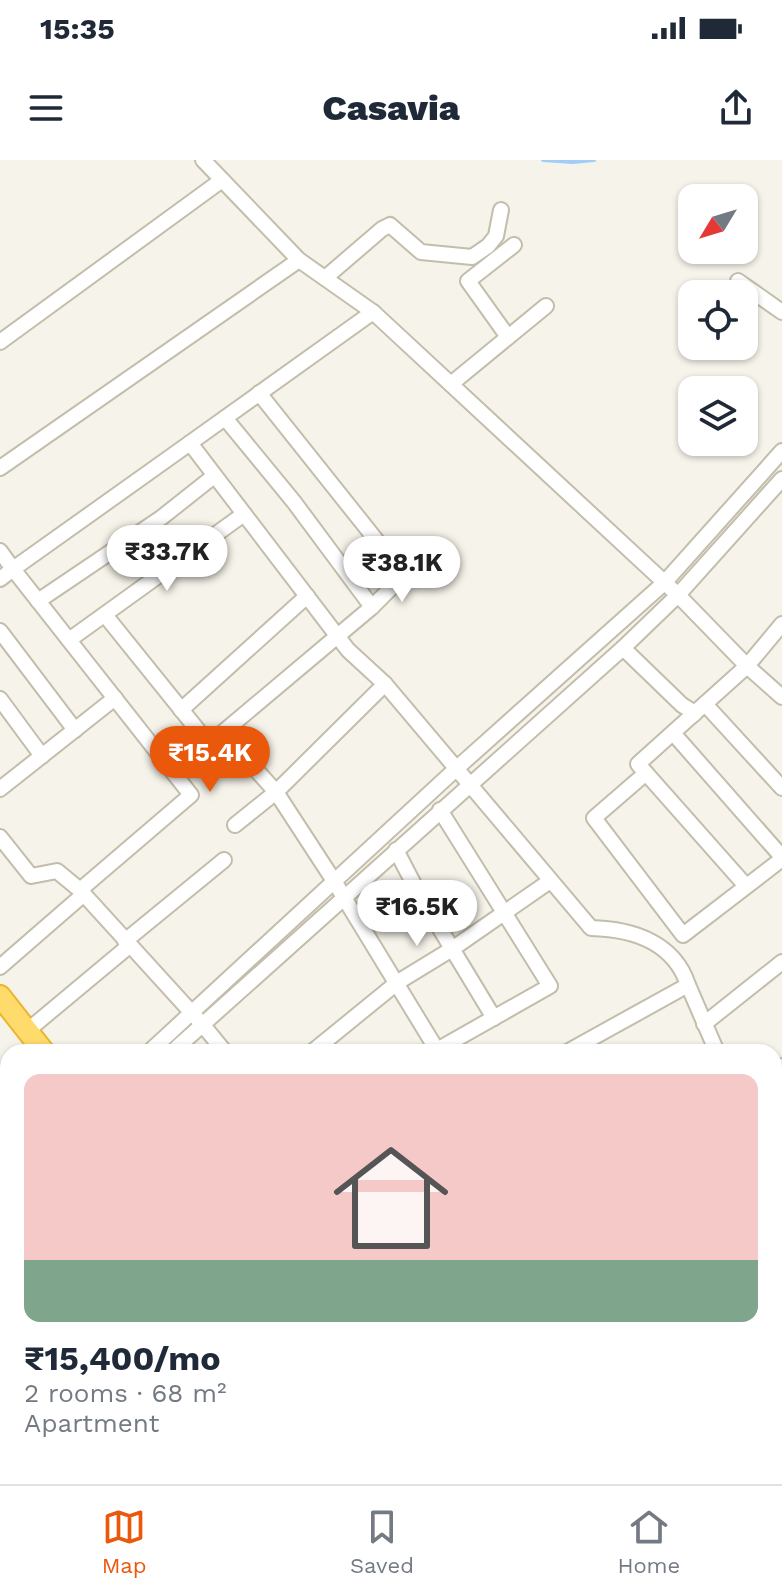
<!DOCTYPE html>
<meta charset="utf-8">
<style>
body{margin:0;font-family:"Work Sans",sans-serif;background:#f2f2f3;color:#1f2937;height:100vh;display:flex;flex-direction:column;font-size:30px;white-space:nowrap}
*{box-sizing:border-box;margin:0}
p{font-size:26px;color:#747a83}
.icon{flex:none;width:44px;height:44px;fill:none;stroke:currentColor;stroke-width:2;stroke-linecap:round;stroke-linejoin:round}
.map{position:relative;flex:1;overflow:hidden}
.panel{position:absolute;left:0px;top:884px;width:782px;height:440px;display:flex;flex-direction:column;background:#fff;border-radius:24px 24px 0 0;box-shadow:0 2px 6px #0004}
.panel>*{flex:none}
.needle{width:52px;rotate:232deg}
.fabs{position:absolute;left:678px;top:24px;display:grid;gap:16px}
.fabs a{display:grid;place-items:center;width:80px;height:80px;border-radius:16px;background:#fff;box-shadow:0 2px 6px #0004;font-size:40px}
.price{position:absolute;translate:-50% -68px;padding:0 18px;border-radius:28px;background:#fff;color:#222;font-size:26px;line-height:52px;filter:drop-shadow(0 2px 4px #0008)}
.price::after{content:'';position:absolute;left:50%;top:48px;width:24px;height:18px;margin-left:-12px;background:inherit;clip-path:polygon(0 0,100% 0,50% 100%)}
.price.on{background:#ea580c;color:#fff}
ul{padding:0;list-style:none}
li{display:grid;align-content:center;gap:16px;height:424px;padding:0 24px}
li+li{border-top:2px solid #e0e1e3}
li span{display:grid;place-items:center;height:248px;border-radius:16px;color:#555}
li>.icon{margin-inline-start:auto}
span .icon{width:144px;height:144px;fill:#fffc;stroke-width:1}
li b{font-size:34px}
.status{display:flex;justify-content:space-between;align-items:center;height:56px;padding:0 40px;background:#fff;direction:ltr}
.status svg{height:22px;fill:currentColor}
header{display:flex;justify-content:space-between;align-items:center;height:104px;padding:0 24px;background:#fff;font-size:36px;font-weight:800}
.tab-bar{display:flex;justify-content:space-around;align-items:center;height:112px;border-top:2px solid #e0e1e3;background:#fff;font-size:22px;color:#747a83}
.tab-bar a{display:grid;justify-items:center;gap:4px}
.tab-bar .on{color:#ea580c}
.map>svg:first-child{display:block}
</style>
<div class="status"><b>15:35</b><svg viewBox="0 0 49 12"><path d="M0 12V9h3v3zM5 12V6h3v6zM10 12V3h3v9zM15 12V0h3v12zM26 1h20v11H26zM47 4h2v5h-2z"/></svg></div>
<header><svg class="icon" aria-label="menu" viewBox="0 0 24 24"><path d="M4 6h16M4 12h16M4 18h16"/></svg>Casavia<svg class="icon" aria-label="share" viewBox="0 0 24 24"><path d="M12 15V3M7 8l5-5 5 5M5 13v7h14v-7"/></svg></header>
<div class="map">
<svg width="782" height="1324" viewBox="0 0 782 1324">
<rect width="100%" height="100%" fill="#f6f3ea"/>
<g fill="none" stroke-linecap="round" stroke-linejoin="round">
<polyline stroke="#a2cdf7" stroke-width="4" points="543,0 573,2 594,0"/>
<defs>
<g id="minor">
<polyline points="203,0 299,100 373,152 678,435 747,506 782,537"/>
<polyline points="325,118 382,69 390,65 421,92 472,97 488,86 496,76 501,50"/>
<polyline points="738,121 782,152"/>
<polyline points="508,177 468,121 514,85"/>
<polyline points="0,182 222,20"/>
<polyline points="451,224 546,146"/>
<polyline points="259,233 404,415 372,447"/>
<polyline points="190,283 373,152"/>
<polyline points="0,308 299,100"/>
<polyline points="0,391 13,409 190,283 348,490 385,524"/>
<polyline points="0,419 13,409 191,635 80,730 202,864 225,892"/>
<polyline points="38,441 161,358 214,316"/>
<polyline points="105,455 209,584 372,447 294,342 225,258"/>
<polyline points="0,471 75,570"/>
<polyline points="69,480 244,354"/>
<polyline points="623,488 682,545 695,553 693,555"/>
<polyline points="0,539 42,596"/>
<polyline points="705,544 782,628"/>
<polyline points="181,550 307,436"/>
<polyline points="673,573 782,697"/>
<polyline points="250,603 276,632 334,721 437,890 433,892"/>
<polyline points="646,613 594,658 683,775 782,699"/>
<polyline points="0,629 115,538"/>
<path d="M235,665L276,632L385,524L591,768C632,769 674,782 688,825L567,892"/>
<polyline points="0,677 31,716 57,711 80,730"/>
<polyline points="396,690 419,734 494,858"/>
<polyline points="746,726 638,604 747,506 782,464"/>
<polyline points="125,781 224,700"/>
<polyline points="0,807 84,734"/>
<polyline points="688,825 717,892"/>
<polyline points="704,864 782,802"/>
<polyline points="27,871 129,786"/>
<polyline points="437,890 550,826 440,650"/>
<polyline points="149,892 457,608 664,423 782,291"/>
<polyline points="172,892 623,488 678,435 782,319"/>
<polyline points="312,892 398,822 452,789 550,721"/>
<polyline points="774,912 782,906"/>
<polyline points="774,978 782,995"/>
<polyline points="0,1024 8,1017"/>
<polyline points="0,1046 8,1039"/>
<polyline points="774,1050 782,1045"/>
<polyline points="0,1155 8,1147"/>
<polyline points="0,1223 8,1215"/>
<polyline points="0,1286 8,1278"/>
<polyline points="219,1316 226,1324"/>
<polyline points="592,1316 599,1324"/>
<polyline points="51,1324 67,1316"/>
<polyline points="262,1324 282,1316"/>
<polyline points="447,1324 456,1316"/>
</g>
<g id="highway">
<polyline points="0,836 44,892"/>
<polyline points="378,1316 385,1324"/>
<polyline points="402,1316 409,1324"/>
</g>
</defs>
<use href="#minor" stroke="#c3bdab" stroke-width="18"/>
<use href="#highway" stroke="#ebb62f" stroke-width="24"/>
<use href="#minor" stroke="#fff" stroke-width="14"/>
<use href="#highway" stroke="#ffdb6c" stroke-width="20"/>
</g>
</svg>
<div class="fabs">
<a><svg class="needle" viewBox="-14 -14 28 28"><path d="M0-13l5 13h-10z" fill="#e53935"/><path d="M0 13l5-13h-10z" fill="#747a83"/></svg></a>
<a><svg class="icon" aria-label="locate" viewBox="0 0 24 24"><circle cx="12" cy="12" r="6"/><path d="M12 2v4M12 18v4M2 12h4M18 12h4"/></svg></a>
<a><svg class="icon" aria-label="layers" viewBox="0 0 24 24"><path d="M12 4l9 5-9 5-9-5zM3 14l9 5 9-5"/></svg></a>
</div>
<b class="price" style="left:167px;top:433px">₹33.7K</b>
<b class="price" style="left:402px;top:444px">₹38.1K</b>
<b class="price on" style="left:210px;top:634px">₹15.4K</b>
<b class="price" style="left:417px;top:788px">₹16.5K</b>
<section class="panel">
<ul>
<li><span style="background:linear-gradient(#f6c9c9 75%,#7fa58c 0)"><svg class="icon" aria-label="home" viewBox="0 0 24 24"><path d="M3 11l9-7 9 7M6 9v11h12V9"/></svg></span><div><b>₹15,400/mo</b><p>2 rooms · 68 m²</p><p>Apartment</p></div></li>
</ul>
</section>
</div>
<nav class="tab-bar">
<a class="on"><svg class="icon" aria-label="map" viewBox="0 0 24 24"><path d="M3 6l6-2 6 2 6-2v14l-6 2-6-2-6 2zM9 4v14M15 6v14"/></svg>Map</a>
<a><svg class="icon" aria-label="saved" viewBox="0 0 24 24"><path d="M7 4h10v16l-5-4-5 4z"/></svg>Saved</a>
<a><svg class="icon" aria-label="home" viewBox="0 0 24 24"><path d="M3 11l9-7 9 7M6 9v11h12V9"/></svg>Home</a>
</nav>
